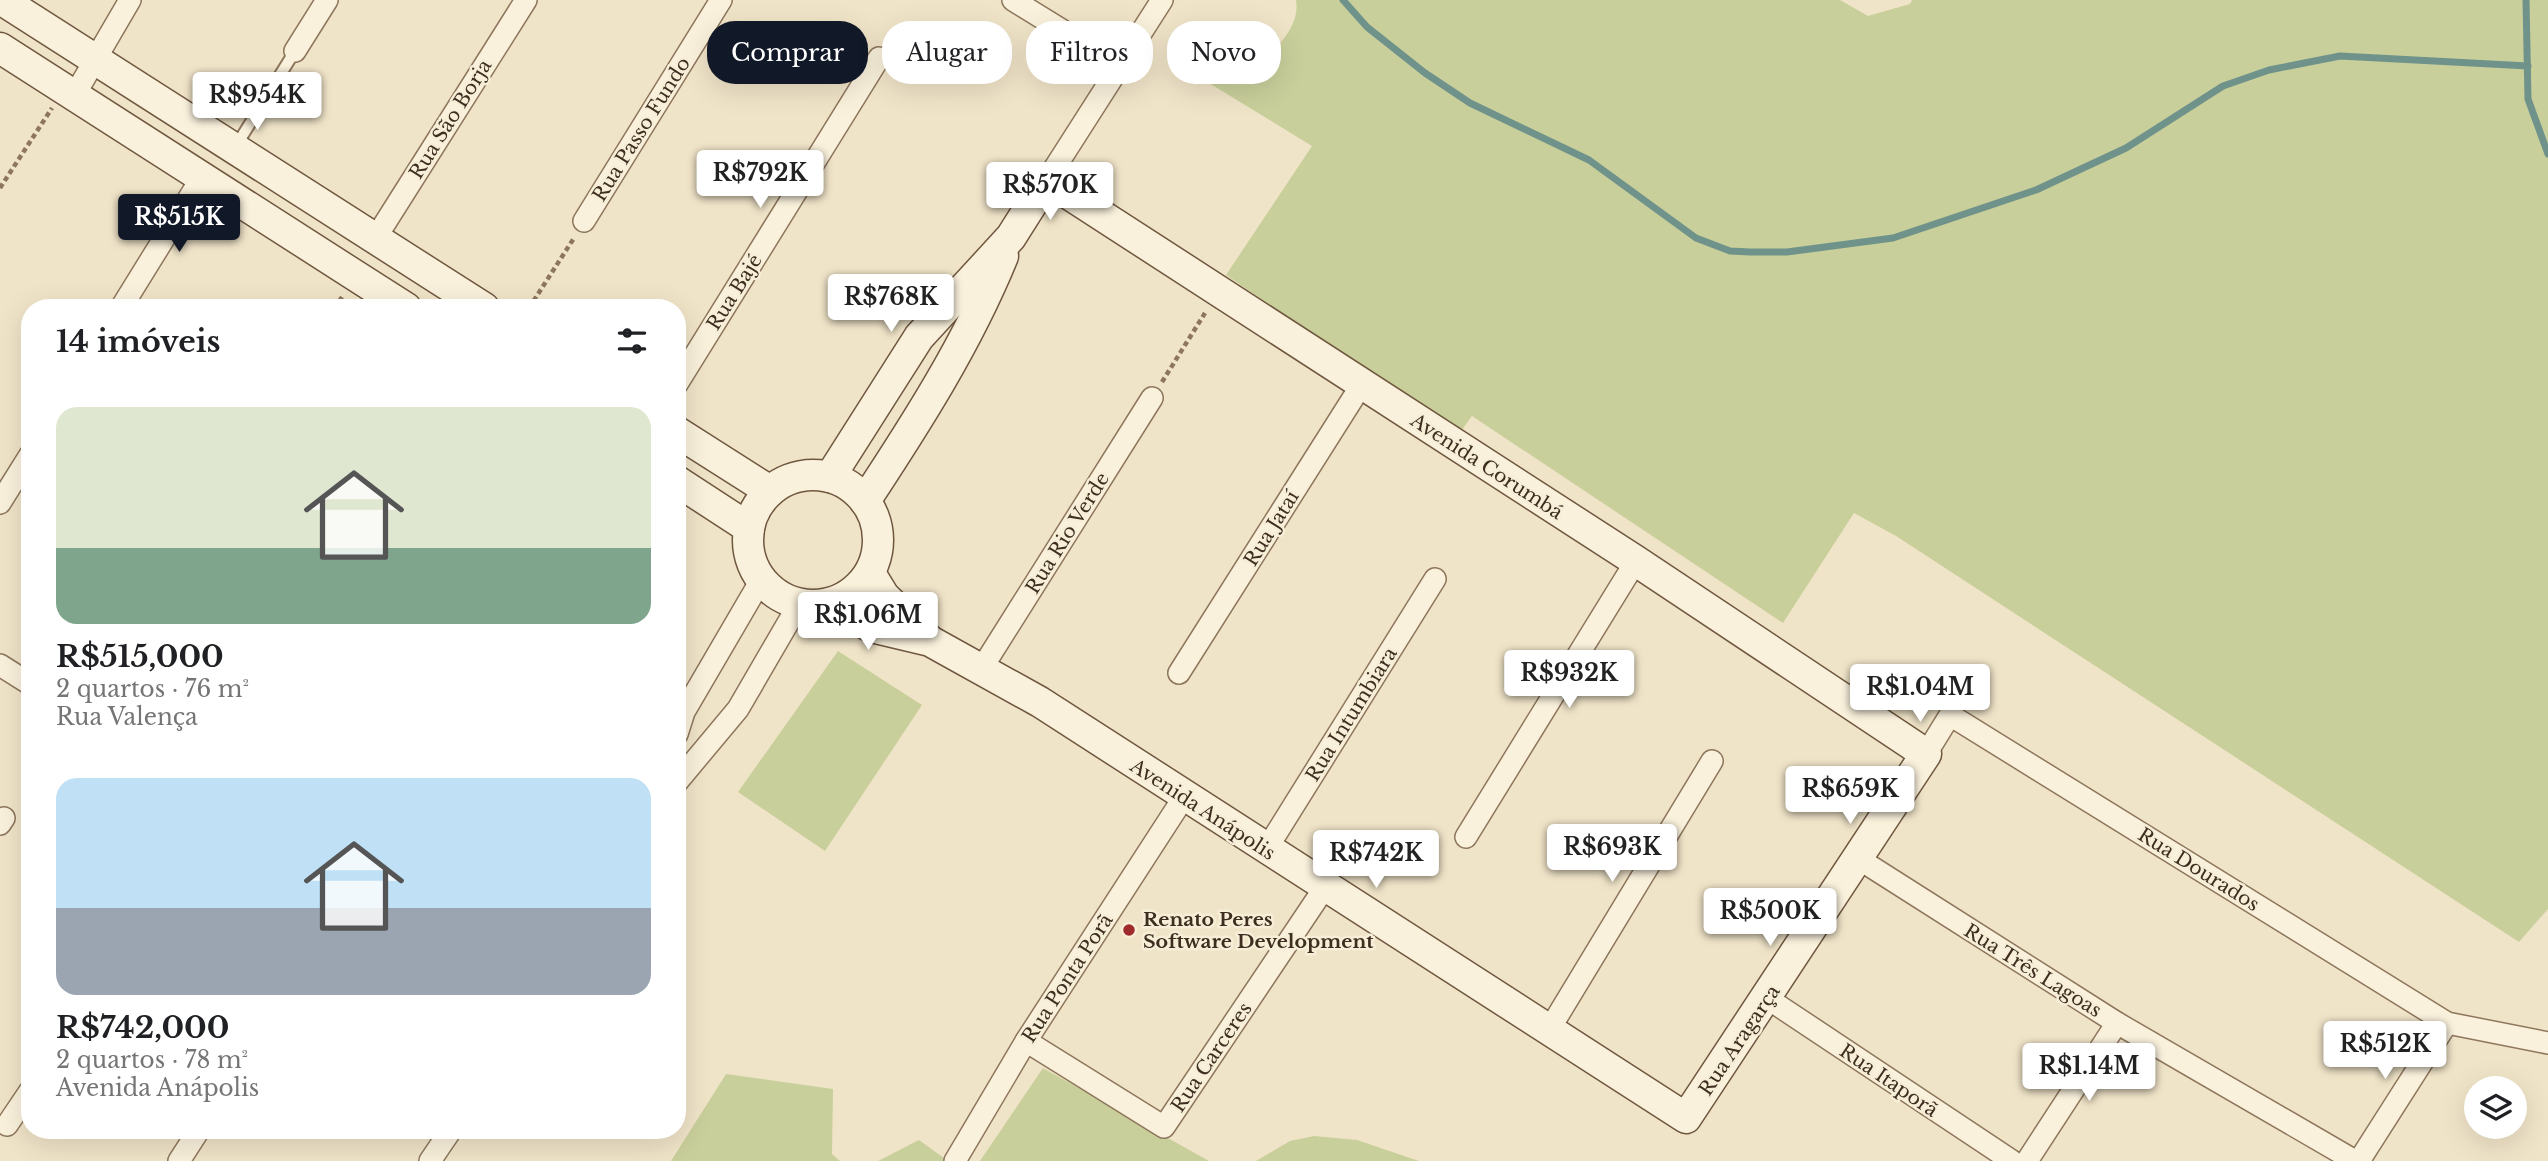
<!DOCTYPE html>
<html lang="pt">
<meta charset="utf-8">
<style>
body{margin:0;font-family:"Libre Baskerville",serif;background:#f2f2f2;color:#202124;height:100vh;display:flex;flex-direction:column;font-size:26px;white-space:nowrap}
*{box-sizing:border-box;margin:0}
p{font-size:23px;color:#757577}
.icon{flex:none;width:38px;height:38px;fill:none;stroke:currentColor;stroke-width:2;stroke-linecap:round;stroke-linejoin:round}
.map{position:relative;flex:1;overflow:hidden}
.side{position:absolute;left:21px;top:299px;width:665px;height:840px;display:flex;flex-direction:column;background:#fff;border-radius:28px;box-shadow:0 7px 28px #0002}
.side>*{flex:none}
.banner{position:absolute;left:707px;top:21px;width:665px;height:63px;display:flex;gap:14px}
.buttons{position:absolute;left:2464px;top:1076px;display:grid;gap:14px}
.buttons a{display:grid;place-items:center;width:63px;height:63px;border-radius:50%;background:#fff;box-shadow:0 7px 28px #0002;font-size:35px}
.price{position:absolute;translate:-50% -60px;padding:0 16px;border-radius:7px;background:#fff;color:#222;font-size:23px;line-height:46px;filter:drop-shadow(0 2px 4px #0008)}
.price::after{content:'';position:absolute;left:50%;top:42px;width:21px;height:16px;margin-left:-10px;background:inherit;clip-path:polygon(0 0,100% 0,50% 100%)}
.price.active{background:#111827;color:#fff}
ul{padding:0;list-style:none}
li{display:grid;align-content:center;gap:14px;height:371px;padding:0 35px}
li span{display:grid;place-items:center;height:217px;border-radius:21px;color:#555}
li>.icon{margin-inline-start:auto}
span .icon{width:126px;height:126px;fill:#fffc;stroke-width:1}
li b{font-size:30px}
h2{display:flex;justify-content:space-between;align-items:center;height:84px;padding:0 35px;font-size:30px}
.pill{padding:0 24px;border-radius:28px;background:#fff;box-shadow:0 7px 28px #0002;font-size:24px;line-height:63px}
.pill.active{background:#111827;color:#fff}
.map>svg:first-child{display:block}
</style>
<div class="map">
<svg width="2548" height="1161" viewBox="0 0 2548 1161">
<rect width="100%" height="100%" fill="#f0e4c8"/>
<g fill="#c9cf9b">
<path d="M1296,0H1840L1868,16L1910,4L1912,0H2548V909L2519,942L1896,536L1854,513L1783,623L1472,416L1459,434L1226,275L1312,146L1191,72L1211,60H1265C1281,43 1300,24 1296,0Z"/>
<polygon points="838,651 922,705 825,851 738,792"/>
<polygon points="1043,1068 1209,1161 980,1161"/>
<polygon points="726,1074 833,1089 832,1154 840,1161 671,1161"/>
<polygon points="1314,1136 1357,1140 1419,1161 1256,1161 1290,1141"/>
<polygon points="919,1140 948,1161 878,1161"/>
</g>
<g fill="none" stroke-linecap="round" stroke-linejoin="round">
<g stroke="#6f938a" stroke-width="7">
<polyline points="1343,0 1367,27 1425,73 1470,103 1589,160 1696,238 1730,251 1750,252 1787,252 1893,238 2036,190 2126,148 2223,86 2269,70 2340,56 2528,66"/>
<polyline points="2526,0 2528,99 2548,154"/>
</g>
<defs>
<polyline id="lane" points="236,146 295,51"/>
<g id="street">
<polyline points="1013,0 1120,66"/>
<polyline points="295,51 327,0"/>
<polyline points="74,96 130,0"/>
<polyline points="1047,180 1162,0"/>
<polyline points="584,221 721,0"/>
<polyline points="375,239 526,0"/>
<polyline points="121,308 202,177"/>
<polyline points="677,384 879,58"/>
<polyline points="0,503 30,455"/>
<polyline points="0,665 30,684"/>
<polyline points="982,668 1152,398"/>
<polyline points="1179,673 1362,384"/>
<polyline points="677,734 684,712 761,580"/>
<polyline points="1926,754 1950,715 2447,1023 2548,1043"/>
<polyline points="677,782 738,709 799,604"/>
<polyline points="0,824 4,818"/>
<polyline points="1466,837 1636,561"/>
<polyline points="1266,850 1435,579"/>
<polyline points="1859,859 2117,1023 2355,1161"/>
<polyline points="1767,998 2012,1161"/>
<polyline points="1549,1030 1712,761"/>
<polyline points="1026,1041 1164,1127 1325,887"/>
<polyline points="7,1125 30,1091"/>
<polyline points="179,1161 199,1130"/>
<polyline points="430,1161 451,1130"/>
<polyline points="955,1161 1026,1041 1184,797"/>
<polyline points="2027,1161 2117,1023"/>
<polyline points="2359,1161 2447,1023"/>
</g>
<g id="secondary">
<polyline points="2,0 484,308"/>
<polyline points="0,48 406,308"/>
<polyline points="677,432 770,491"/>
<circle cx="813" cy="540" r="65"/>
<polyline points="677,481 749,528"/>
<path d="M865,501C917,422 967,344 1003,256"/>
<polyline points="870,573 884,596 927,638"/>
<polyline points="830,603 871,627 930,641 1040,702 1686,1118 1926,754 1636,561 1047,180 1011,237 919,337 830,477"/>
</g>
</defs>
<use href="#lane" stroke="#8d765c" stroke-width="14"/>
<use href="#street" stroke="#8d765c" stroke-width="24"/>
<use href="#secondary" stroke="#6f573f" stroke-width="33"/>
<g stroke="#8d765c" stroke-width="4.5" stroke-dasharray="5 3.5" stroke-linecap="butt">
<polyline points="0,188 52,108"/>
<polyline points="335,308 342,297"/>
<polyline points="529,308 574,238"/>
<polyline points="1162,382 1205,313"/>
</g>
<use href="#lane" stroke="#faf1dc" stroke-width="10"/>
<use href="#street" stroke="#faf1dc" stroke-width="21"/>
<use href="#secondary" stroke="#faf1dc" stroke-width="30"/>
</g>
<circle fill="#9e2a2b" stroke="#f7eed8" stroke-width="2.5" cx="1129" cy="930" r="7"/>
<g text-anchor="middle" stroke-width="5" stroke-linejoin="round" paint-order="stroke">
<g font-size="19" fill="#3d2e20" stroke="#f7eed8">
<text transform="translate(450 119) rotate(-58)" y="7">Rua São Borja</text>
<text transform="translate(641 129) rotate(-58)" y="7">Rua Passo Fundo</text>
<text transform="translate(734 292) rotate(-58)" y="7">Rua Bajé</text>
<text transform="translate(1487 466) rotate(33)" y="7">Avenida Corumbá</text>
<text transform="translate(1271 528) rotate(-58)" y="7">Rua Jataí</text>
<text transform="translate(1067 533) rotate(-58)" y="7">Rua Rio Verde</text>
<text transform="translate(1351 714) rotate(-58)" y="7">Rua Intumbiara</text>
<text transform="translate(1203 809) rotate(33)" y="7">Avenida Anápolis</text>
<text transform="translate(2199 869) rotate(32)" y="7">Rua Dourados</text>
<text transform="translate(2033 970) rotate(32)" y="7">Rua Três Lagoas</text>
<text transform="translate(1067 978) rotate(-57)" y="7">Rua Ponta Porã</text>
<text transform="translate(1739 1040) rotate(-56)" y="7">Rua Aragarça</text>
<text transform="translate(1211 1057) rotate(-56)" y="7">Rua Carceres</text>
<text transform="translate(1889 1080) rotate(34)" y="7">Rua Itaporã</text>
</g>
<g font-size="19" font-weight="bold" fill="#3d2e20" stroke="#f7eed8" text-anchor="start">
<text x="1143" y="926">Renato Peres<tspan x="1143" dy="22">Software Development</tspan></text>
</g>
</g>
</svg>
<div class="buttons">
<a><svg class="icon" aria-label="layers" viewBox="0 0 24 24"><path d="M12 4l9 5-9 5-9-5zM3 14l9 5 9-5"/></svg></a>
</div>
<b class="price" style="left:257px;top:132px">R$954K</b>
<b class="price" style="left:760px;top:210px">R$792K</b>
<b class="price" style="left:1050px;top:222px">R$570K</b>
<b class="price active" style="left:179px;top:254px">R$515K</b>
<b class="price" style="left:891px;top:334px">R$768K</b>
<b class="price" style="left:868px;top:652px">R$1.06M</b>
<b class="price" style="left:1569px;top:710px">R$932K</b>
<b class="price" style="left:1920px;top:724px">R$1.04M</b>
<b class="price" style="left:1850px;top:826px">R$659K</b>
<b class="price" style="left:1612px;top:884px">R$693K</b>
<b class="price" style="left:1376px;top:890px">R$742K</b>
<b class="price" style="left:1770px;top:948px">R$500K</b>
<b class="price" style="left:2385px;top:1081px">R$512K</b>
<b class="price" style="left:2089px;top:1103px">R$1.14M</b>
<div class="banner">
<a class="pill active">Comprar</a>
<a class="pill">Alugar</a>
<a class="pill">Filtros</a>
<a class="pill">Novo</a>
</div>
<section class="side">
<h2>14 imóveis<svg class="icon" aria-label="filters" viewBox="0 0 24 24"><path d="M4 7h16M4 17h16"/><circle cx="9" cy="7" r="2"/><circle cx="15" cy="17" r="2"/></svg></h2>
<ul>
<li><span style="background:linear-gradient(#dfe7d0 65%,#7fa58c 0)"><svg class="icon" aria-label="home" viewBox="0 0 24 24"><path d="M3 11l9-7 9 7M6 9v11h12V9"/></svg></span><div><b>R$515,000</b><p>2 quartos · 76 m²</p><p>Rua Valença</p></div></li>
<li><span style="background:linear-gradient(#bfe0f5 60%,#9aa5b1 0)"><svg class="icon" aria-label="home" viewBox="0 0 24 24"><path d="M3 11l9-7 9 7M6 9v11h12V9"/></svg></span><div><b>R$742,000</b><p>2 quartos · 78 m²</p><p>Avenida Anápolis</p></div></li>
</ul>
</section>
</div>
